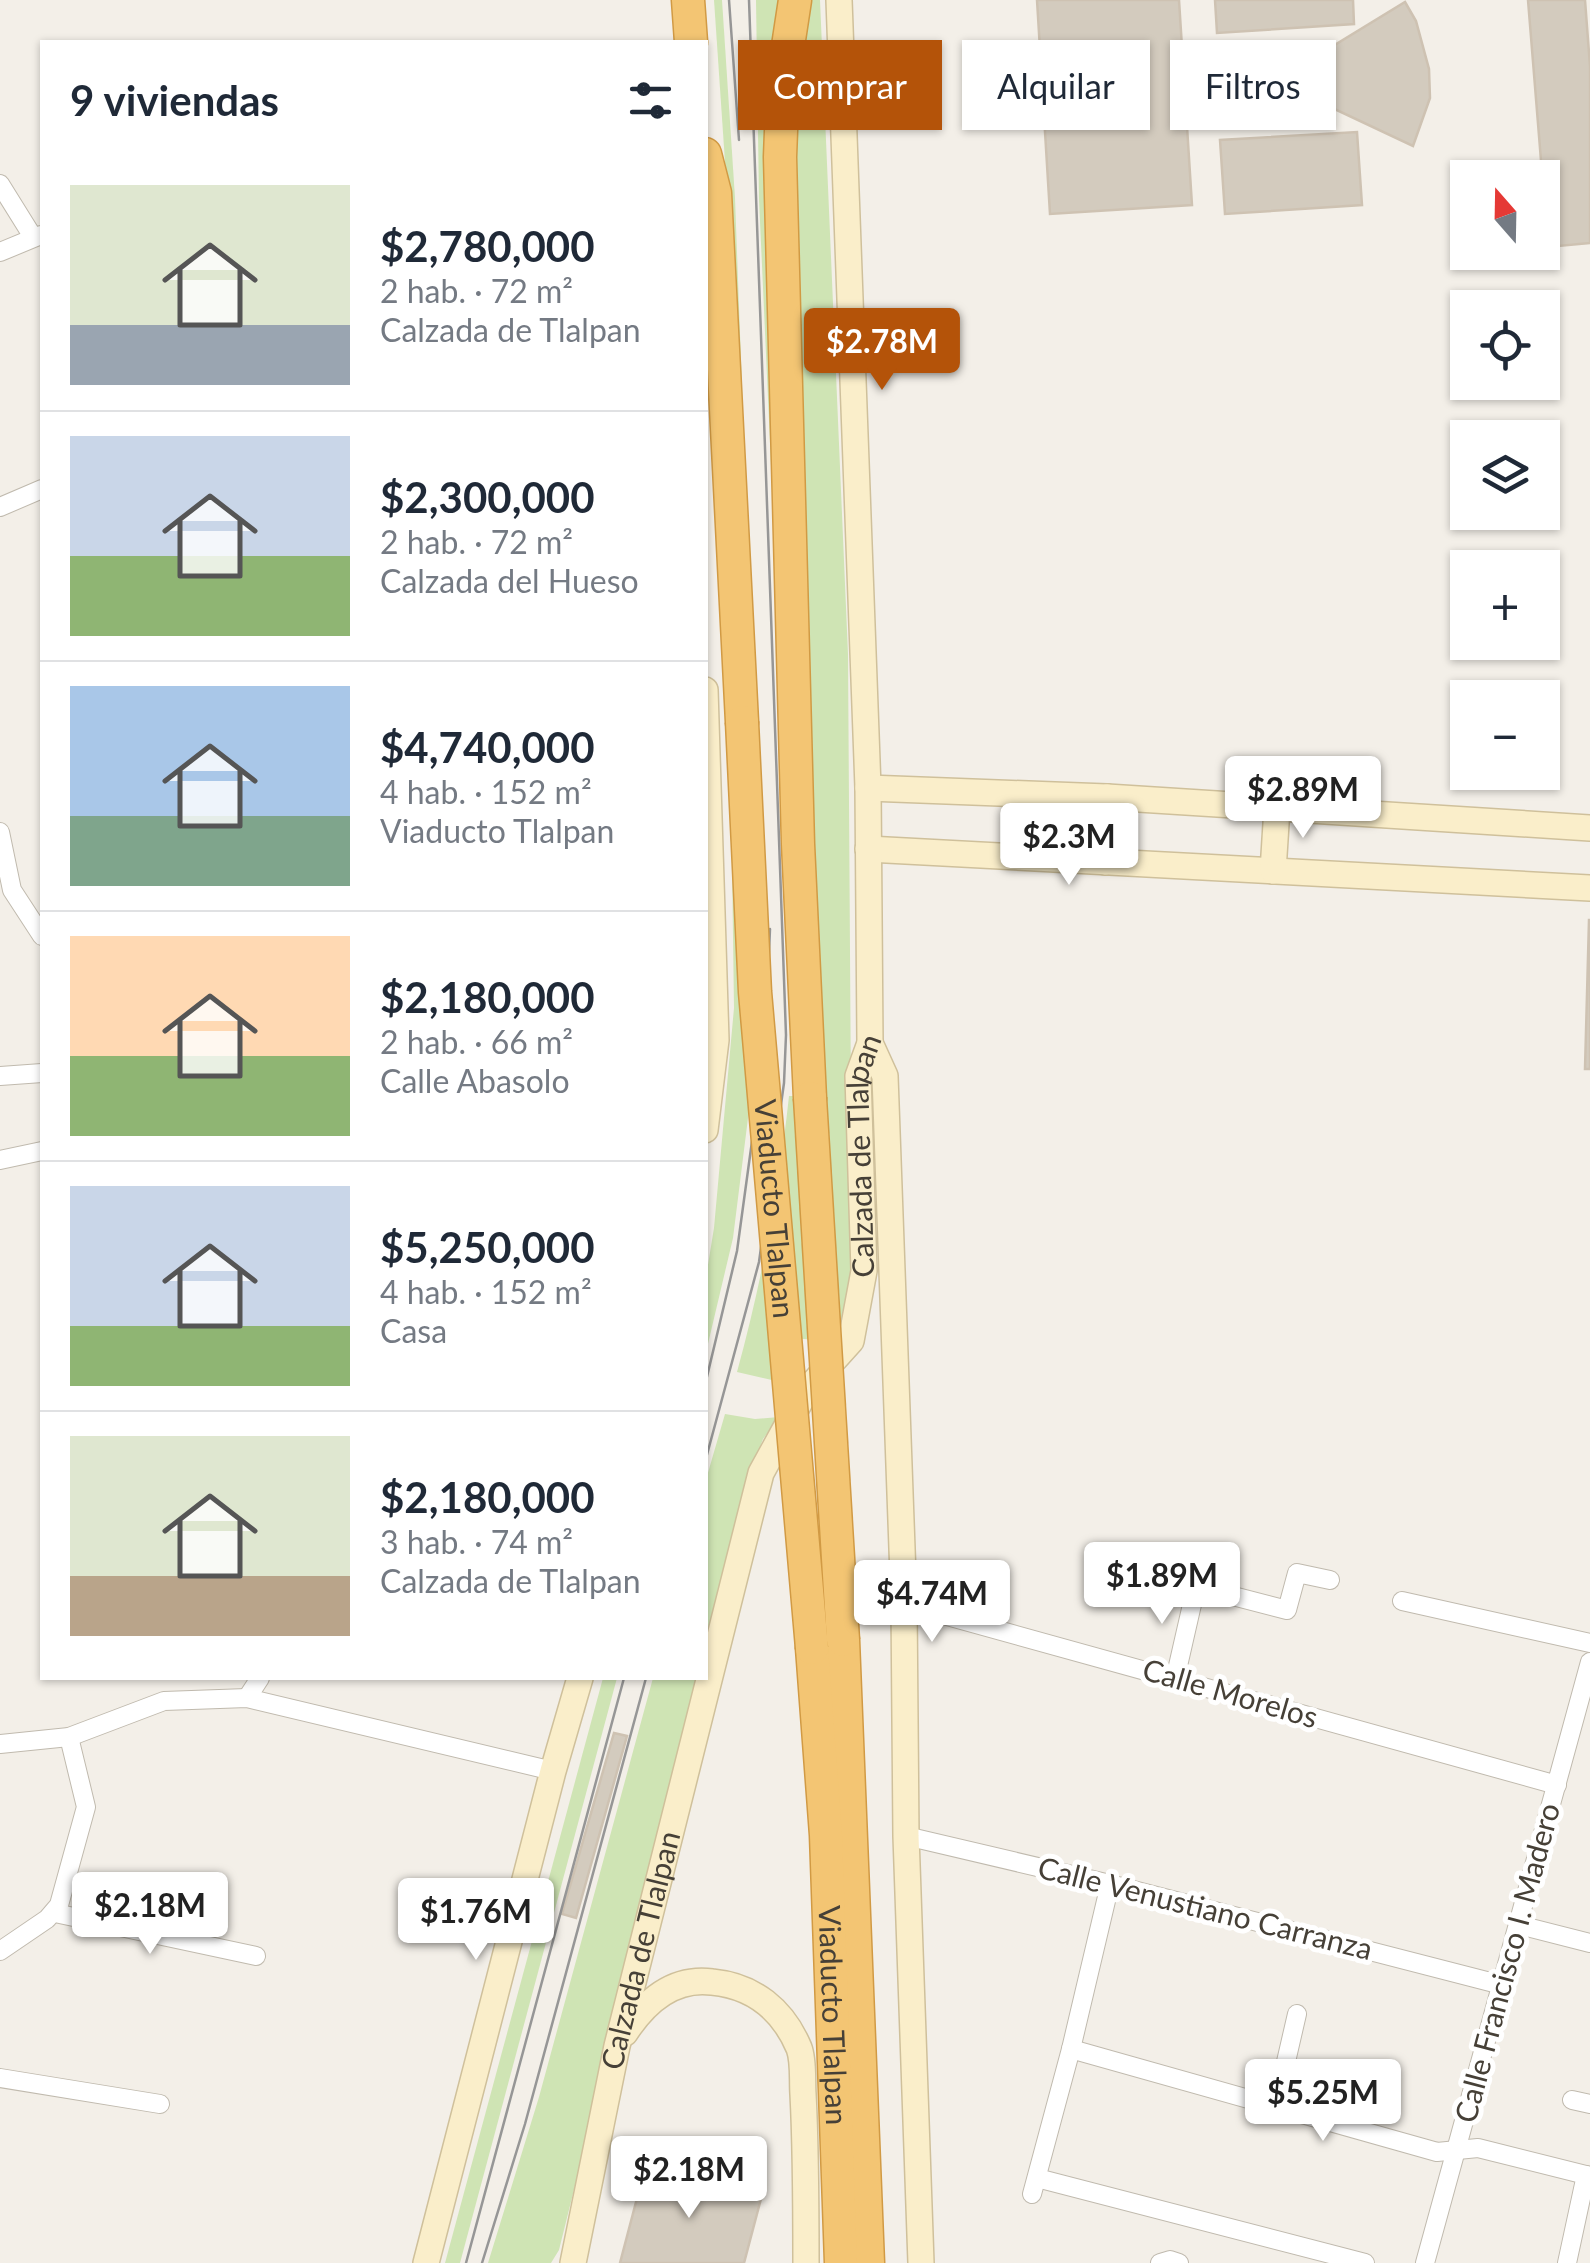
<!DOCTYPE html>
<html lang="es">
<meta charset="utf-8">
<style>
body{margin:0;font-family:Lato,sans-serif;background:#f6f6f7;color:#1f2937;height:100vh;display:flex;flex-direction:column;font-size:38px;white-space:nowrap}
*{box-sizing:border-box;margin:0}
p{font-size:32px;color:#747a83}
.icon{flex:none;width:55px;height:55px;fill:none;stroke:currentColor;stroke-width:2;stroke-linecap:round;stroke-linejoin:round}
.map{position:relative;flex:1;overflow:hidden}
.drawer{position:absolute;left:40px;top:40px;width:668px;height:1640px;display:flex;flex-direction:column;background:#fff;border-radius:0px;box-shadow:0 2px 8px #0004}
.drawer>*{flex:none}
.top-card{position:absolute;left:738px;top:40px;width:702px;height:90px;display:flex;gap:20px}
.needle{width:65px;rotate:340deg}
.buttons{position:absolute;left:1450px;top:160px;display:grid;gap:20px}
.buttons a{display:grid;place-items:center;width:110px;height:110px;border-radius:0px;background:#fff;box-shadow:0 2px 8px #0004;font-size:50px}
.price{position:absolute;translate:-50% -85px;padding:0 22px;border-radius:10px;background:#fff;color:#222;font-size:32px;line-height:65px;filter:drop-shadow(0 2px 5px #0008)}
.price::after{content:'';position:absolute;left:50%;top:60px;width:30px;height:22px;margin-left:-15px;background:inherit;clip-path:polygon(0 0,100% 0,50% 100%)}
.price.selected{background:#b45309;color:#fff}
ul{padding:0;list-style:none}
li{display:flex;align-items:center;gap:30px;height:250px;padding:0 30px}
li+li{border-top:2px solid #e0e1e3}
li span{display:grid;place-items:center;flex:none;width:280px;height:200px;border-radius:0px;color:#555}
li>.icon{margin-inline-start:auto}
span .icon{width:120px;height:120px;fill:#fffc;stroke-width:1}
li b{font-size:42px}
h2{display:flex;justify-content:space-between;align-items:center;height:120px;padding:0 30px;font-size:42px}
.pill{padding:0 35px;border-radius:0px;background:#fff;box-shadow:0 2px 8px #0004;font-size:35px;line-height:90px}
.pill.selected{background:#b45309;color:#fff}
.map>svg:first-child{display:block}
</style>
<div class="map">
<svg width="1590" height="2263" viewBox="0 0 1590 2263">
<rect width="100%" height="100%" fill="#f3efe8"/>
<g fill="#cfe4b4">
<polygon points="714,0 722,0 735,198 744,442"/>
<polygon points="756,0 784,0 783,731 759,199"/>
<path d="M808,0H820L848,654L852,1249C851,1280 849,1313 834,1341L789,1338L785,1383L737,1372C762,1281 779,1189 789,1096H823L792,128Z"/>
<polygon points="731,793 757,1046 733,1238 707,1348 705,1283 714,1228 734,1008"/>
<polygon points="725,1414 755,1419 779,1417 763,1439 750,1473 705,1663 705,1483"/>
<polygon points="603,1678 617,1678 460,2263 445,2263"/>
<polygon points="653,1678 701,1678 559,2250 551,2263 488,2263 539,2097"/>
</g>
<g fill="#d3cbbe" stroke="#cec2b2" stroke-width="2.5">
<polygon points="1037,0 1179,0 1192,205 1050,214"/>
<polygon points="1215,0 1353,0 1354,24 1217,33"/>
<polygon points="1528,0 1585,0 1590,66 1590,243 1548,247"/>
<polygon points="1405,2 1416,21 1429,69 1430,98 1413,146 1326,105 1332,79 1320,54"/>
<polygon points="1357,132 1362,205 1225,214 1220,140"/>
<polygon points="1589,920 1590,920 1590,1069 1585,1069"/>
<polygon points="614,1733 627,1736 576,1918 562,1914"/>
<polygon points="646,2164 762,2195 744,2263 620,2263"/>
</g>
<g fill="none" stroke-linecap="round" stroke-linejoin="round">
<defs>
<g id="street">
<polyline points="0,184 33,237"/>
<polyline points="0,252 41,235"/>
<polyline points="0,507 42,489"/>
<polyline points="0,832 12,890 42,936"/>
<polyline points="0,1076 42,1073"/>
<polyline points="0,1160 42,1151"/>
<polyline points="1125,1568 1287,1610 1297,1573 1330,1580"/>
<polyline points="1402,1601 1590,1643"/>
<polyline points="904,1604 1557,1785"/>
<polyline points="1175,1679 1196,1587"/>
<polyline points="247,1698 260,1678"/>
<polyline points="0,1744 69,1737 164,1701 247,1698 553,1771"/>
<polyline points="906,1836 1110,1884 1502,1985"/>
<polyline points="55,1913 256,1956"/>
<polyline points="1519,1925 1590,1943"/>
<polyline points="0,1951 47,1919 59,1905 86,1807 69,1737"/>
<polyline points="1071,2049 1437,2152 1478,2148 1590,2176"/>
<polyline points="0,2078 160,2104"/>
<polyline points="1572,2100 1590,2104"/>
<polyline points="1276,2105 1297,2014"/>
<polyline points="1037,2178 1365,2263"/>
<polyline points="1032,2194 1071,2049 1110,1884"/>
<polyline points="1160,2263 1170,2260 1179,2263"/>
<polyline points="1425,2263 1590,1662"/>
<polyline points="1567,2263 1586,2175"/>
</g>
<g id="secondary">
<polyline points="705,690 716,1040 705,1130"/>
<polyline points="868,788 1107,797 1590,828"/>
<polyline points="868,849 1590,888"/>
<polyline points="1105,862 1107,797"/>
<polyline points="1273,871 1277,808"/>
<polyline points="870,1043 885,1076 904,1604 906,1836 921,2263"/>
<path d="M625,2033C645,2002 673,1977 712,1982C754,1986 783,2010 799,2048C804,2061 802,2080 803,2094C806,2150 806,2206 806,2263"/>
<polyline points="426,2263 553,1771 580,1678"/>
<path id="s1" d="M573,2263L617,2046L761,1473L806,1391L851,1341L864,1271L858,1076L870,1043L868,788L839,0"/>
</g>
<g id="highway">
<polyline points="688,0 691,42"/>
<polyline points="795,0 783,79 780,157 798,844 810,1098"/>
<polyline points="705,154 715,193 742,722"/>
<polyline points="843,1640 868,2263"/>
<path id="s2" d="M812,1648L826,1835L841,2263"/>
</g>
</defs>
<use href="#street" stroke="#c0baae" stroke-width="20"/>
<use href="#secondary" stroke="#cfc09b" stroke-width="28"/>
<use href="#highway" stroke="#d19a44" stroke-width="35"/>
<use href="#street" stroke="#fff" stroke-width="18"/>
<use href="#secondary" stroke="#faeeca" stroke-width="25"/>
<use href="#highway" stroke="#f3c573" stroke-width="32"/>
<g stroke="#969696" stroke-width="2.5">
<polyline points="729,0 739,140"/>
<polyline points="705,1385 737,1251 765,1046 770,929"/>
<polyline points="705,1462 759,1262 784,1083 786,1035 749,0"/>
<polyline points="466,2263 624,1678"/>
<polyline points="482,2263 525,2124 646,1678"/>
</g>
<defs>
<g id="highway-bridge">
<path id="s3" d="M742,722L755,992L812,1648"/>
<polyline points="810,1098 843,1640"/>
</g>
</defs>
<use href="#highway-bridge" stroke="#d19a44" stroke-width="35" stroke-linecap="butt"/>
<use href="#highway-bridge" stroke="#f3c573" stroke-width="32"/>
</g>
<g text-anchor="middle" stroke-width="10" stroke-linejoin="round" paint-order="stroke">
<g font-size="30" fill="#464037" stroke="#fff">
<text dy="10" stroke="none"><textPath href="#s1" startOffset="1160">Calzada de Tlalpan</textPath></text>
<text dy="10" stroke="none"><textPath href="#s3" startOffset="488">Viaducto Tlalpan</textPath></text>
<text transform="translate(1230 1694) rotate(16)" y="10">Calle Morelos</text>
<text transform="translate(1205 1909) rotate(14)" y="10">Calle Venustiano Carranza</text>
<text dy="10" stroke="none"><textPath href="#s1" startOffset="320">Calzada de Tlalpan</textPath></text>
<text transform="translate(1508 1963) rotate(-75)" y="10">Calle Francisco I. Madero</text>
<text dy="10" stroke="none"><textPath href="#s2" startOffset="368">Viaducto Tlalpan</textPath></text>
</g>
</g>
</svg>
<div class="buttons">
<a><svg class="needle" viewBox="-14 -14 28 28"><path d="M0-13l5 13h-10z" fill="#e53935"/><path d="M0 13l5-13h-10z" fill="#747a83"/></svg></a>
<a><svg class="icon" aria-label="locate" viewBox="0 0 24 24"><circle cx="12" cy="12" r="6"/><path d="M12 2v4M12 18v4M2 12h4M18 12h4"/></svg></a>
<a><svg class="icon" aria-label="layers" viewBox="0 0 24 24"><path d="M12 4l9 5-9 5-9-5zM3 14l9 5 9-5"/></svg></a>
<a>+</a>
<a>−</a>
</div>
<b class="price selected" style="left:882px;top:393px">$2.78M</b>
<b class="price" style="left:1303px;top:841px">$2.89M</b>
<b class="price" style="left:1069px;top:888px">$2.3M</b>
<b class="price" style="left:1162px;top:1627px">$1.89M</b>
<b class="price" style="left:932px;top:1645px">$4.74M</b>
<b class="price" style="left:150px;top:1957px">$2.18M</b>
<b class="price" style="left:476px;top:1963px">$1.76M</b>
<b class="price" style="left:1323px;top:2144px">$5.25M</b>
<b class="price" style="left:689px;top:2221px">$2.18M</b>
<div class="top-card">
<a class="pill selected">Comprar</a>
<a class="pill">Alquilar</a>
<a class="pill">Filtros</a>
</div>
<section class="drawer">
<h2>9 viviendas<svg class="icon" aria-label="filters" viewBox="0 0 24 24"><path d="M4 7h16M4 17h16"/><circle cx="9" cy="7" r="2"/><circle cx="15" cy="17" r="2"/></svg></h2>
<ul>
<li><span style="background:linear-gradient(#dfe7d0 70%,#9aa5b1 0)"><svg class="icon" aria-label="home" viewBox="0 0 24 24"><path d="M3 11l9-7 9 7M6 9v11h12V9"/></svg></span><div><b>$2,780,000</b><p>2 hab. · 72 m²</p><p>Calzada de Tlalpan</p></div></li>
<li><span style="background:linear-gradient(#c9d6e8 60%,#8fb573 0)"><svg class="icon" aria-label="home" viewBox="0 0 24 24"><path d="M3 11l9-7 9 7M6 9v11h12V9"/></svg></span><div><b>$2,300,000</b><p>2 hab. · 72 m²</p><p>Calzada del Hueso</p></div></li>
<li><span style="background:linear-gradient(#a9c7e8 65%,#7fa58c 0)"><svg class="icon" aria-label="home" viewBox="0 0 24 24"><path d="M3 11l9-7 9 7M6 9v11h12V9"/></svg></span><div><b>$4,740,000</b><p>4 hab. · 152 m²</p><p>Viaducto Tlalpan</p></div></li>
<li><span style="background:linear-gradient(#ffd9b3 60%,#8fb573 0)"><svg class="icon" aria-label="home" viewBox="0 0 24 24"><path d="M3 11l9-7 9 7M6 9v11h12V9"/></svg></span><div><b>$2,180,000</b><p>2 hab. · 66 m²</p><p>Calle Abasolo</p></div></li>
<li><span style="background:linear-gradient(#c9d6e8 70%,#8fb573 0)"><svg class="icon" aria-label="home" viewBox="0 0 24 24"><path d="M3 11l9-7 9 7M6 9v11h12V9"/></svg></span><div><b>$5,250,000</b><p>4 hab. · 152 m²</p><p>Casa</p></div></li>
<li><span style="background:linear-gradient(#dfe7d0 70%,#b9a48a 0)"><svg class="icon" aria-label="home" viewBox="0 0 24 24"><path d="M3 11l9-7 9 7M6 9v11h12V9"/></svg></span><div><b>$2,180,000</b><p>3 hab. · 74 m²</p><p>Calzada de Tlalpan</p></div></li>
</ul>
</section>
</div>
